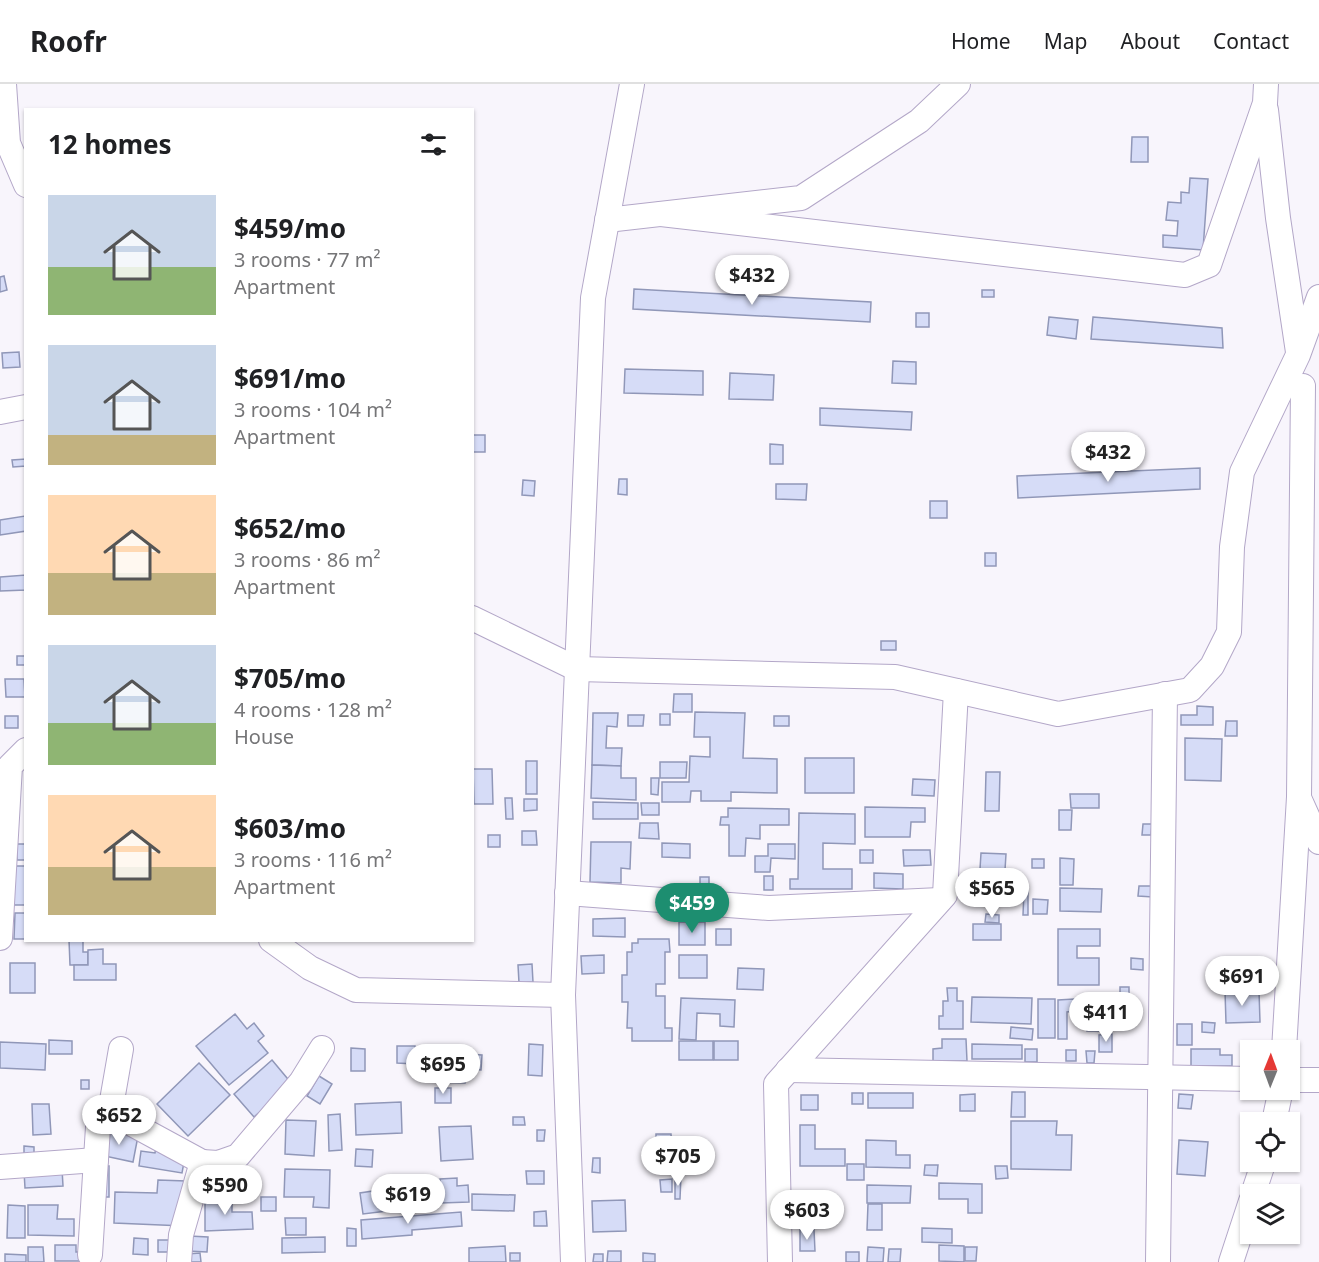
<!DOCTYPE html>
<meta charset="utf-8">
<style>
body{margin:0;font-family:"Noto Sans",sans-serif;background:#f6f6f6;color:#202124;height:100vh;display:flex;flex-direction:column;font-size:22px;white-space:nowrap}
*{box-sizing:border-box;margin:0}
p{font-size:20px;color:#757577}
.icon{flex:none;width:33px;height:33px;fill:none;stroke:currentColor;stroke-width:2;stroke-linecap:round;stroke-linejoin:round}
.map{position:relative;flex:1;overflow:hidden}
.panel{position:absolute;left:24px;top:24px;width:450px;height:834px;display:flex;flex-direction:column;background:#fff;border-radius:0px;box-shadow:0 2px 4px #0004}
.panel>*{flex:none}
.needle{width:39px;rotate:1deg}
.tools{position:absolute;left:1240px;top:956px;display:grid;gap:12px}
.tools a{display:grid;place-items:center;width:60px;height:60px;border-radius:0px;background:#fff;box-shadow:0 2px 4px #0004;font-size:30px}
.price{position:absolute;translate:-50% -51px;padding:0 14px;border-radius:21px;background:#fff;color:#222;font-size:20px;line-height:39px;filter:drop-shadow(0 2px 3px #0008)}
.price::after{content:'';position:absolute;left:50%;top:36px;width:18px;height:14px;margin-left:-9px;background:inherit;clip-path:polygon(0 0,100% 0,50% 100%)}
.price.current{background:#1d8e70;color:#fff}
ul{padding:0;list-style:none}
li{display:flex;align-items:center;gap:18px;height:150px;padding:0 24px}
li span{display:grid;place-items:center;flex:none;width:168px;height:120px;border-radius:0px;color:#555}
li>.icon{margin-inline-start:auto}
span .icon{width:72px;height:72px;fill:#fffc;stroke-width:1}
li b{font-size:26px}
h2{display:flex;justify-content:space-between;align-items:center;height:72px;padding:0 24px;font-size:26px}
header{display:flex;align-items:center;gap:36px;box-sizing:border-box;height:84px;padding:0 30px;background:#fff;border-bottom:2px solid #e0e0e0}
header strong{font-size:28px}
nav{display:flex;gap:33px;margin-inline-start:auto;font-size:21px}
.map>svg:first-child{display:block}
</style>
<header>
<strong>Roofr</strong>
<nav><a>Home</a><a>Map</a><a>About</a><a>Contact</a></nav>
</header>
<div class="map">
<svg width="1319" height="1178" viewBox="0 0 1319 1178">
<rect width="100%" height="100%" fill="#f8f5fc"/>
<g fill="#d6dcf7" stroke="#9097b8" stroke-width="1.5">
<polygon points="1132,53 1148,53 1148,78 1131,78"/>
<polygon points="1190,94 1208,95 1203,166 1163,163 1163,151 1177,152 1178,137 1166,136 1168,118 1181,119 1181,108 1189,109"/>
<polygon points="4,192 7,206 0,208 0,193"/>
<polygon points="634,205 871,218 870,238 633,225"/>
<rect x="982" y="206" width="12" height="7"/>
<rect x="916" y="229" width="13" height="14"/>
<polygon points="1049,233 1078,236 1076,255 1047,251"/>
<polygon points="1093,233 1222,244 1223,264 1091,255"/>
<polygon points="19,268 20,283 3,284 2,269"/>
<polygon points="893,277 916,278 916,300 892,299"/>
<polygon points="625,285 703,287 703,311 624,309"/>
<polygon points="730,289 774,291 773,316 729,315"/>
<polygon points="820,324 912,328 911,346 820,341"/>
<rect x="472" y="351" width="13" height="17"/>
<polygon points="770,360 783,361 783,380 770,380"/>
<polygon points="26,375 26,382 13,383 12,376"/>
<polygon points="1200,384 1200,405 1018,414 1017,392"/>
<polygon points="619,395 627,395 627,411 618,410"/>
<polygon points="523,396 535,397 534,412 522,411"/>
<polygon points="776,400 807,400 806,416 776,415"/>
<rect x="930" y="417" width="17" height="17"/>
<polygon points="25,432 26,447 0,451 0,436"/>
<rect x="985" y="469" width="11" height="13"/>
<polygon points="26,491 26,506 0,507 0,493"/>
<rect x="881" y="557" width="15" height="9"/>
<rect x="17" y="572" width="9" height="9"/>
<polygon points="5,595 24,595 25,613 6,613"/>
<polygon points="674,610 692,610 692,628 673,628"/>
<polygon points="1197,622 1213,623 1213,641 1181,641 1181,631 1197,631"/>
<polygon points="695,628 745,629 743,674 777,675 777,709 731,708 731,717 701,717 701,707 691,707 690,718 662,718 662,698 689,698 690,672 710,673 710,653 694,653"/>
<polygon points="593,629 618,629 617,643 607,642 606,664 622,664 621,682 592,681"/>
<rect x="660" y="630" width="10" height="11"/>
<polygon points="628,631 644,631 643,642 628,642"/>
<rect x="5" y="632" width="13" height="12"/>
<rect x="774" y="632" width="15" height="10"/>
<polygon points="1226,637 1237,637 1237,652 1225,652"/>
<polygon points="1185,654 1222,655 1221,697 1185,696"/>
<rect x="805" y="674" width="49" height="35"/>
<rect x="526" y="677" width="11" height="33"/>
<polygon points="660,678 687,678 686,694 660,694"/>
<polygon points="592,681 621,682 621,694 636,694 636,716 591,714"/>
<polygon points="473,685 492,685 493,720 474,720"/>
<polygon points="986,688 1000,688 999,727 985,727"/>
<polygon points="651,694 659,694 658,711 651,710"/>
<polygon points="913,695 935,696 934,712 912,711"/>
<polygon points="1070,710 1099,710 1099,724 1071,724"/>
<polygon points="505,714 512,714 513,735 506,735"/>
<polygon points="524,715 537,715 537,726 524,727"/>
<polygon points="593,718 638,719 638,735 593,735"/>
<polygon points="641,719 659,719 659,731 642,731"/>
<polygon points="865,723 925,724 925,738 911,738 910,753 865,753"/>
<polygon points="728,724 789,725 789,741 760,741 760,755 746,754 745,772 729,772 729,741 720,741 721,733 728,733"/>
<polygon points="1059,726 1072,726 1071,746 1059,746"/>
<polygon points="799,729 855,730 855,760 823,759 823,785 852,785 852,805 790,805 790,795 798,795"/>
<polygon points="640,739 658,739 659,755 639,754"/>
<polygon points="1143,740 1152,740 1151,751 1142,751"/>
<polygon points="522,747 536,747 537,761 522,761"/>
<rect x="488" y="751" width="12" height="12"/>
<polygon points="591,758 631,758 630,785 621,784 621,799 590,798"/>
<polygon points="662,759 690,760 690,774 662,773"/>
<polygon points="16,760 26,760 26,776 17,776"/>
<polygon points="768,760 795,760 795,775 771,774 770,788 755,788 755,772 768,772"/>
<rect x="860" y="766" width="13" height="13"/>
<polygon points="903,766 930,766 931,781 904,782"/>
<polygon points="981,769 1006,770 1005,786 980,785"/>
<polygon points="1060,774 1074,775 1073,801 1060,801"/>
<rect x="1032" y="775" width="12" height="9"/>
<polygon points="12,782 26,782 26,821 13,821"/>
<polygon points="874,789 903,790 903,805 874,804"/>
<rect x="764" y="792" width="9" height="14"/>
<rect x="700" y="793" width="9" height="12"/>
<polygon points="972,797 996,798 996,811 972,810"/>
<polygon points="1139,802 1154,802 1153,813 1138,812"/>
<polygon points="1060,804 1102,805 1101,828 1060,827"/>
<polygon points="1024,806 1028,806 1028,831 1023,831"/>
<polygon points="1033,815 1048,816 1047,830 1033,830"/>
<polygon points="15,829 26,829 26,855 14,855"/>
<polygon points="986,830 999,831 999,839 985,838"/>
<polygon points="625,834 625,853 593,852 593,835"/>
<rect x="679" y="838" width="26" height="23"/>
<rect x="973" y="840" width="28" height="16"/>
<rect x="716" y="845" width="15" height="16"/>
<polygon points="1058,845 1100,845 1100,862 1077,862 1077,874 1099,874 1099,901 1058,901"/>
<polygon points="638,855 669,855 670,868 665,868 665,900 656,900 656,912 665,912 665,944 672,944 672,957 632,957 632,944 627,944 628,918 622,918 622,891 627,891 627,868 632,868 632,859 638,859"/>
<polygon points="69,856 83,856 83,868 88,868 88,881 70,881"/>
<polygon points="103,865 103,880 116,880 116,896 74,896 74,881 88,881 88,866"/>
<polygon points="604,871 604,889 582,890 581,872"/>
<rect x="679" y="871" width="28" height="23"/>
<polygon points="1131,874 1143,875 1143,886 1131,885"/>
<rect x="10" y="879" width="25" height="30"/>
<polygon points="532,880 533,898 519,899 518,881"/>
<polygon points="738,884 764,885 763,906 737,905"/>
<rect x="1120" y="903" width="9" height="9"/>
<polygon points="947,904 957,904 957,917 963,917 963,945 939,945 939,932 943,932 943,917 948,917"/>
<polygon points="1225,907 1259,907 1260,938 1226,939"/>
<polygon points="972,913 1032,914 1031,940 971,938"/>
<polygon points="681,914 735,916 734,943 720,942 720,930 697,929 696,956 679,955"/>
<rect x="1038" y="915" width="17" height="39"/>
<polygon points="1074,915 1074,927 1067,928 1067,955 1058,955 1058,916"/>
<polygon points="1088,917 1102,917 1101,933 1107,933 1107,947 1087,947"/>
<polygon points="235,930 247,945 254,939 264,952 258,957 268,969 229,1001 196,962"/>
<polygon points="1202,938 1215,939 1214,949 1202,948"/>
<rect x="1177" y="940" width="15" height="21"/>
<polygon points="1011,943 1033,945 1032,956 1010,954"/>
<polygon points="1112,950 1112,968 1099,968 1099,951"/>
<polygon points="942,955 966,955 967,977 933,977 933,965 942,964"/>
<polygon points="49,956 72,957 72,970 49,970"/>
<rect x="679" y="957" width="34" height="19"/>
<rect x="714" y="957" width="24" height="19"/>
<polygon points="0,958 46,960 45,986 0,984"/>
<polygon points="529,960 543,961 542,992 528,991"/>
<polygon points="972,960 1022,961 1022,975 972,975"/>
<polygon points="397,962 415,962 414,980 397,979"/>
<polygon points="351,964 365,965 365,987 351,987"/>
<rect x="1025" y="965" width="12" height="13"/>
<polygon points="1191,965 1220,965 1220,971 1232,971 1232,982 1191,982"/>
<rect x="1066" y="966" width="10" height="11"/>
<polygon points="1086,967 1095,967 1094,979 1087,979"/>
<polygon points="434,968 482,971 481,986 466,985 465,999 433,998"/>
<polygon points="272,976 292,1000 254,1033 234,1010"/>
<polygon points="199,979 230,1011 188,1052 157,1020"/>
<polygon points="319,992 332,1000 320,1020 307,1012"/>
<rect x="81" y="996" width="8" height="9"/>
<rect x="435" y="1004" width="16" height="15"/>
<polygon points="1012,1008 1025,1008 1025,1033 1011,1033"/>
<rect x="852" y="1009" width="11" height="11"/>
<rect x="868" y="1009" width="45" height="15"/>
<polygon points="975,1010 975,1027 960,1027 960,1011"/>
<polygon points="1179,1010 1193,1011 1191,1025 1178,1024"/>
<rect x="801" y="1011" width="17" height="15"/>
<polygon points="401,1018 402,1049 356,1051 355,1020"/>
<polygon points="32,1020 49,1020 51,1050 33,1051"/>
<polygon points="340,1030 342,1066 329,1067 328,1031"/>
<polygon points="513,1033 524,1033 525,1041 513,1041"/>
<polygon points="286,1036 316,1037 314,1072 285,1070"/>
<polygon points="1011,1037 1057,1037 1056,1051 1072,1051 1071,1086 1011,1085"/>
<polygon points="800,1041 815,1041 815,1065 845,1065 845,1082 800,1082"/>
<polygon points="471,1042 473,1075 441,1077 439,1043"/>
<polygon points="104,1046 138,1052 133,1078 100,1071"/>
<polygon points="537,1046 545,1046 544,1057 537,1057"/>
<polygon points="656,1050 671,1050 672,1067 656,1068"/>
<polygon points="866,1056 896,1057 896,1071 910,1071 910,1084 866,1083"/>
<polygon points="1179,1056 1208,1058 1205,1092 1177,1090"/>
<polygon points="24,1062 34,1063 34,1070 24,1070"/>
<polygon points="156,1064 185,1073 182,1089 139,1082 141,1067 155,1069"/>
<polygon points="356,1065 373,1066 372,1083 355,1082"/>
<polygon points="593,1074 600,1074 600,1089 592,1088"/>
<rect x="847" y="1080" width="17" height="16"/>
<polygon points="925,1081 938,1081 937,1092 924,1091"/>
<rect x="99" y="1082" width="10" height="31"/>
<polygon points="995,1082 1007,1082 1008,1094 996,1095"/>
<polygon points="62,1085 63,1102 25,1104 24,1087"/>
<polygon points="285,1085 330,1086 329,1124 313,1123 314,1113 284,1113"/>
<polygon points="526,1087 544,1087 544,1100 527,1100"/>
<polygon points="675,1091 681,1091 680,1115 675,1115"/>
<polygon points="457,1094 457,1102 468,1101 469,1118 441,1119 440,1095"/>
<polygon points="672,1095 672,1108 661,1108 660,1096"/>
<polygon points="158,1096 186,1097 184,1142 114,1139 115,1108 157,1109"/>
<polygon points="939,1099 982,1100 982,1129 968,1129 968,1115 939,1115"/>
<polygon points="867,1101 911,1102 910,1119 867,1119"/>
<polygon points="392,1104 395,1126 363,1130 360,1109"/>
<polygon points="472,1110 515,1111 514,1127 472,1126"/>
<polygon points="205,1113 232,1113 232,1128 252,1128 253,1145 205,1147"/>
<rect x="261" y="1113" width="15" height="14"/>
<polygon points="625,1116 626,1147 593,1148 592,1117"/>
<polygon points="868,1120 882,1120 882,1146 867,1146"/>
<polygon points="8,1121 25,1122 25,1154 7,1154"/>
<polygon points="28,1121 58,1121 57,1135 74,1135 74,1152 28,1151"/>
<polygon points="546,1127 547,1142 534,1142 534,1128"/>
<polygon points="461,1128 462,1142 412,1146 412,1151 362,1155 361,1136"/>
<polygon points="285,1134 306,1134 306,1151 286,1151"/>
<polygon points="347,1144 356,1145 356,1162 347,1162"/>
<polygon points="922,1144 952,1145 952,1159 922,1158"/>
<polygon points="800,1146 814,1146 815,1167 800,1167"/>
<polygon points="189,1152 208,1153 207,1168 188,1167"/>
<polygon points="325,1153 325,1168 282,1169 282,1154"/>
<polygon points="134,1154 148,1155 148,1171 133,1170"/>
<rect x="158" y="1156" width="15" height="12"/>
<polygon points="55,1161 76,1161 76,1168 82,1168 82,1177 55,1177"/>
<polygon points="939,1161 964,1162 964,1178 939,1177"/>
<polygon points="505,1162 506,1178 469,1178 469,1164"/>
<polygon points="28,1163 43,1163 44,1178 28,1178"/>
<polygon points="868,1163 884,1164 883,1178 867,1178"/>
<polygon points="965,1163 977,1163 976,1177 965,1177"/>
<polygon points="889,1165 901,1165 900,1178 888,1178"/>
<polygon points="608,1167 621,1167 621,1178 607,1178"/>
<rect x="846" y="1168" width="13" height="10"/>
<polygon points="200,1169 201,1178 188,1178 187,1170"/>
<rect x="510" y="1169" width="10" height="8"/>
<polygon points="643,1169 655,1170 655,1178 643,1178"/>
<polygon points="5,1170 26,1171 26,1178 5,1178"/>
<polygon points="594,1170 603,1170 603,1178 593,1178"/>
</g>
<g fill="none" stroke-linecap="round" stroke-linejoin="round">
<defs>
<g id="street">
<polyline points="4,0 8,59 26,101"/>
<polyline points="1266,26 1278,134 1298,268"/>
<polyline points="661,130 1185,191 1209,181 1265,19 1266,0"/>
<polyline points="607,136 801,114 919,37 958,0"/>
<polyline points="0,328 26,323"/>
<polyline points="472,534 577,585 895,593 1058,630 1190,606 1212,582 1229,548 1232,463 1242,388 1298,271 1319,213"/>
<polyline points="1300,716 1319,758"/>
<polyline points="567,809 769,824 940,816"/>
<polyline points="0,854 10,682 26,666"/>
<polyline points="271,856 310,884 356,906 563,911"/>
<polyline points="121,965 110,1028 202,1078"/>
<polyline points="1284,966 1299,713 1303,302"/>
<polyline points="788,986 1251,995"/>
<polyline points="1290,996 1319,996"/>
<polyline points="1274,1038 1281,1005"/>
<polyline points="0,1083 96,1076"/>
<polyline points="1253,1110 1264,1077"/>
<polyline points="90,1171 98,1043 110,1028"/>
<polyline points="179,1178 181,1151 202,1078 218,1079 238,1072 301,998 322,964"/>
<polyline points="573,1178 563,911 593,214 632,0"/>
<polyline points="780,1178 776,1000 945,811 956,607"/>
<polyline points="1158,1178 1165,610"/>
<polyline points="1231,1178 1251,1117"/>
</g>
</defs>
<use href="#street" stroke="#b3a7c8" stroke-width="26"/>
<use href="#street" stroke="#fff" stroke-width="24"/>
</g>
</svg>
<div class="tools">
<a><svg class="needle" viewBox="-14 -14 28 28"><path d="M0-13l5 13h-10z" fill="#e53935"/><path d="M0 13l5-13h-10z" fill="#757577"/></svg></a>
<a><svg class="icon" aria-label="locate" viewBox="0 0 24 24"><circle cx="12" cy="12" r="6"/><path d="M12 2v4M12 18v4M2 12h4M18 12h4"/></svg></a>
<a><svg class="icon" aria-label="layers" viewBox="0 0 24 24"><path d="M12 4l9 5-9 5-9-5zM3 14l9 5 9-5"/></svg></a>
</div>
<b class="price" style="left:752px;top:222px">$432</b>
<b class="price" style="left:1108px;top:399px">$432</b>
<b class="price" style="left:992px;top:835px">$565</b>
<b class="price current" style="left:692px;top:850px">$459</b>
<b class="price" style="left:1242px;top:923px">$691</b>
<b class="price" style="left:1106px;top:959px">$411</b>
<b class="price" style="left:443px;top:1011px">$695</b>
<b class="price" style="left:119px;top:1062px">$652</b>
<b class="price" style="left:678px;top:1103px">$705</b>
<b class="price" style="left:225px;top:1132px">$590</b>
<b class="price" style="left:408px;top:1141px">$619</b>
<b class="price" style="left:807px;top:1157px">$603</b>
<section class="panel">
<h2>12 homes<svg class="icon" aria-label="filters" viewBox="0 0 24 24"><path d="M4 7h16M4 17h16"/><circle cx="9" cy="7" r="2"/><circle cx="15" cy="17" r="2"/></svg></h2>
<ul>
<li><span style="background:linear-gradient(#c9d6e8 60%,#8fb573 0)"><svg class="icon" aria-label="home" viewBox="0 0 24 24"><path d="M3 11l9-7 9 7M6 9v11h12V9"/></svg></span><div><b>$459/mo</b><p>3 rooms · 77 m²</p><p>Apartment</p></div></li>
<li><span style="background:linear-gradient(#c9d6e8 75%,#c2b280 0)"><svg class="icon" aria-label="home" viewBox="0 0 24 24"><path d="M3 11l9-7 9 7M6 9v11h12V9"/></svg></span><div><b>$691/mo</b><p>3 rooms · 104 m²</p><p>Apartment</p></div></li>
<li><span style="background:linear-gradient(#ffd9b3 65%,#c2b280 0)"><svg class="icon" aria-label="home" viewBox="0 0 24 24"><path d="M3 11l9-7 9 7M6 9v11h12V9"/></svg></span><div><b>$652/mo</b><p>3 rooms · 86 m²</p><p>Apartment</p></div></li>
<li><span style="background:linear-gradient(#c9d6e8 65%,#8fb573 0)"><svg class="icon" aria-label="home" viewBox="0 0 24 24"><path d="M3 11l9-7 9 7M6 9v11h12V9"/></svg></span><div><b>$705/mo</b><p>4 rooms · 128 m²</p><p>House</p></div></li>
<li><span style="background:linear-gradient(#ffd9b3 60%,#c2b280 0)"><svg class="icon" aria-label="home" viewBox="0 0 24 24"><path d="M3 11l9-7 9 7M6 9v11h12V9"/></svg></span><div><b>$603/mo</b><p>3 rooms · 116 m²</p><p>Apartment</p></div></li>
</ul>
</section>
</div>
